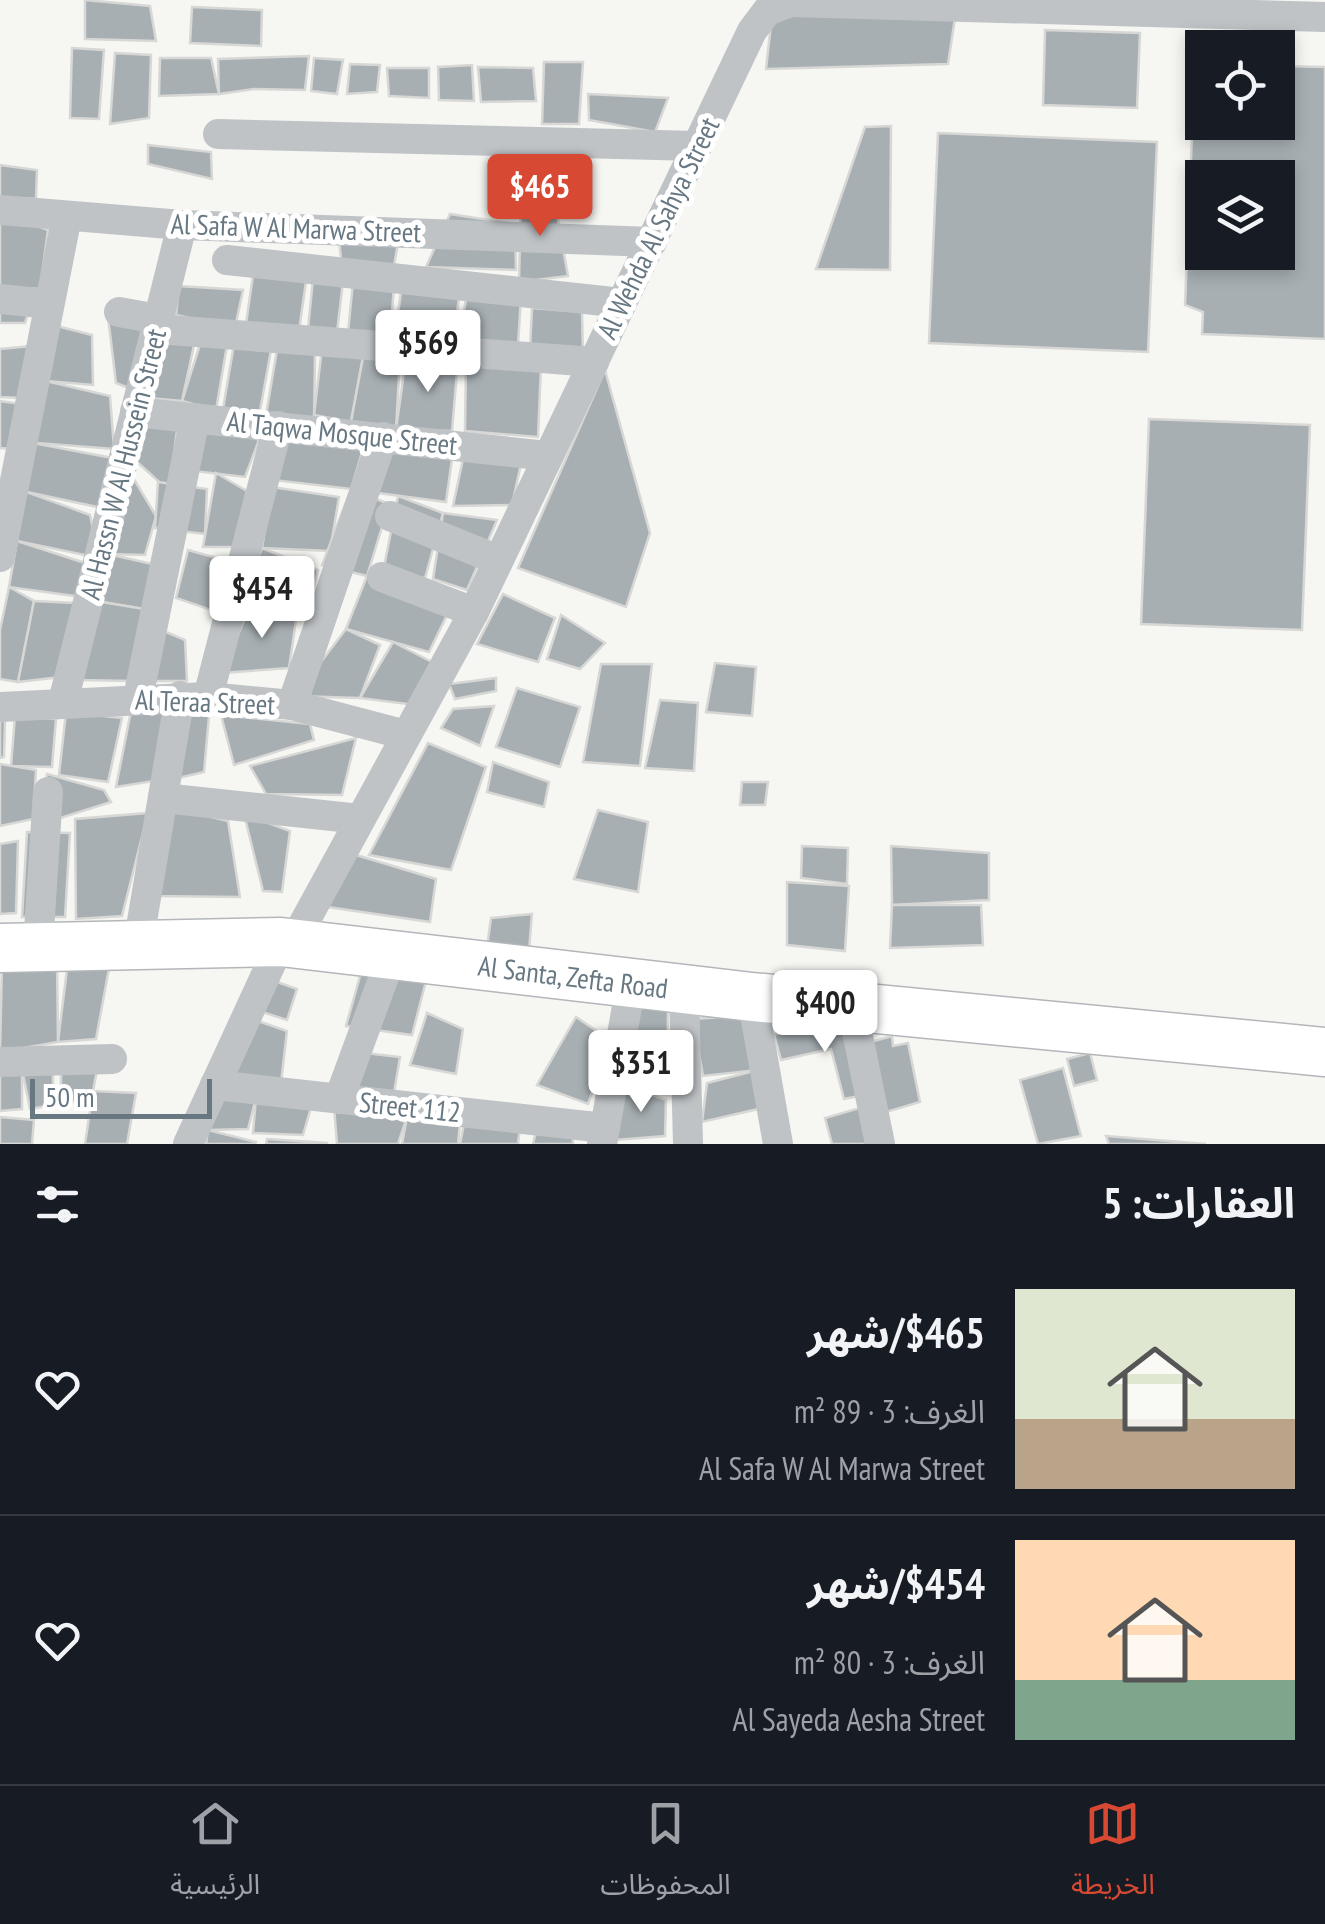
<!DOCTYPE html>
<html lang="ar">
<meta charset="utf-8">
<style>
body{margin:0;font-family:"PT Sans Narrow","Noto Sans Arabic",sans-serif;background:#20242c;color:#f1f3f6;direction:rtl;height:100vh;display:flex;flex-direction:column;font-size:38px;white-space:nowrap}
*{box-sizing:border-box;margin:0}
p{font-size:32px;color:#9ea1a6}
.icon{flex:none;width:55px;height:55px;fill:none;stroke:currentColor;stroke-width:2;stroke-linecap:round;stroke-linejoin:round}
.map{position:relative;height:1144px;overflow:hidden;direction:ltr}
.sheet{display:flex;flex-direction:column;background:#171b24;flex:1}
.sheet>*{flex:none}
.tools{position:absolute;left:1185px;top:30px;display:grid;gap:20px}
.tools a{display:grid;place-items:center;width:110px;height:110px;border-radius:0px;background:#171b24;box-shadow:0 5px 15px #0003;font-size:50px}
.scale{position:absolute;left:30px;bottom:25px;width:182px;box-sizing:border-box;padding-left:10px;border:5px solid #677882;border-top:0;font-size:28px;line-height:35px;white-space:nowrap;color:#677882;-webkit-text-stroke:8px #fff;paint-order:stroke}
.price{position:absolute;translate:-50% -85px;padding:0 22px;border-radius:10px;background:#fff;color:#222;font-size:32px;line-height:65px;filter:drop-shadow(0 2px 5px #0008)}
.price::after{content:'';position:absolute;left:50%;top:60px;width:30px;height:22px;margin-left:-15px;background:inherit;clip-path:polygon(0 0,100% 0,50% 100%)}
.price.selected{background:#d74932;color:#fff}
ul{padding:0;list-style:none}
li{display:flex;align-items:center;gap:30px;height:250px;padding:0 30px}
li+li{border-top:2px solid #363941}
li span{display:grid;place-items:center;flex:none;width:280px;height:200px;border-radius:0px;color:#555}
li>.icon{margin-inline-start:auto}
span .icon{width:120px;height:120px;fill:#fffc;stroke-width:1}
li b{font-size:42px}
h2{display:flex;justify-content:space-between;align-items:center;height:120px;padding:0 30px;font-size:42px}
.menu{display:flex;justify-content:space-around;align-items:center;height:140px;border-top:2px solid #363941;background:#171b24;font-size:28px;color:#9ea1a6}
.menu a{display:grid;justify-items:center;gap:5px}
.menu .selected{color:#d74932}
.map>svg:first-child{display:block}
</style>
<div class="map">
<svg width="1325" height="1144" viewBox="0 0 1325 1144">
<rect width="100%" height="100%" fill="#f6f6f3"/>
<g fill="#a7afb3" stroke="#d7d7d5" stroke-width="2.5" fill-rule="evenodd">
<polygon points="85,0 150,6 156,41 85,39"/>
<polygon points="192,7 262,10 261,46 190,43"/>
<polygon points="772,15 955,18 948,64 766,69"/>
<polygon points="1045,30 1140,33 1137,108 1043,105"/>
<polygon points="72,48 104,50 99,119 70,118"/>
<polygon points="115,53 151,55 149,118 110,124"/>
<polygon points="309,56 305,90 254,89 219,94 218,59"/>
<polygon points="160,58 211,58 219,94 159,96"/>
<polygon points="314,58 343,60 337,94 311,91"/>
<polygon points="544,62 583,62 579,124 542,124"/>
<path d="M1195,62L1202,63V122H1278V66L1325,67V339L1202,334L1203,312L1185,305ZM1202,178H1278V252H1202Z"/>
<polygon points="350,64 380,65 377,92 347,94"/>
<polygon points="472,65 474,101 439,100 438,67"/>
<polygon points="478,67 533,68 536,101 481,102"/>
<polygon points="387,68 429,68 429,98 389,96"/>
<polygon points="588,94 668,98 655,132 589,120"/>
<polygon points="891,126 890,270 816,269 865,127"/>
<polygon points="938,133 1157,142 1148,352 929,343"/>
<polygon points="148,145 211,152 212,179 148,164"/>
<polygon points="0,165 37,170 36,199 0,197"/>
<polygon points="553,192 568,276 519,282 521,195"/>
<polygon points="0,212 48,230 40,289 0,287"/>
<polygon points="450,214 515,224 516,270 426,267"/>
<polygon points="400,232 393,271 342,269 339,239"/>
<polygon points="254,268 307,275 299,330 246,324"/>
<polygon points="313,279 343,282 337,332 308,329"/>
<polygon points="353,282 394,286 390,336 348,332"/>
<polygon points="402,285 460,292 453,338 395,335"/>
<polygon points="179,286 243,290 235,328 176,315"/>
<polygon points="0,291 34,295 25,323 0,323"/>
<polygon points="467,292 521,297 518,345 459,344"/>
<polygon points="532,308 582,312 583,354 530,348"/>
<polygon points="108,317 156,329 134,390 116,383"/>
<polygon points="57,326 92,335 93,385 46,381"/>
<polygon points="204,332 227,345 216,410 182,401"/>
<polygon points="168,337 194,345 182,401 149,398"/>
<polygon points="279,338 315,355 314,421 266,415"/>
<polygon points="234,344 271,350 260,411 223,409"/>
<polygon points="32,346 22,398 0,397 0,349"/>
<polygon points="322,348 363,357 351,422 314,415"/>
<polygon points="363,357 400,358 396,429 351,422"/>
<polygon points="406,359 458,359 452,431 396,429"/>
<polygon points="466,361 541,366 538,437 465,431"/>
<polygon points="605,370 650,533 626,607 518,568"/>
<polygon points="46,381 110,396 114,449 23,442"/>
<polygon points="0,401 21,404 15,449 0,448"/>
<polygon points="144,412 177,430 169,491 135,460"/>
<polygon points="204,418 259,440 245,477 194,471"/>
<polygon points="1149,419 1310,425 1302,630 1141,624"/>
<polygon points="286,427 363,449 351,489 273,480"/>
<polygon points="383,437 452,459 446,502 370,492"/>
<polygon points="33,443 123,460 102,508 13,489"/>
<polygon points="464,454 522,459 512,505 453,506"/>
<polygon points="129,471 156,516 145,555 108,554"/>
<polygon points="216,473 247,491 233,547 203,547"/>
<polygon points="158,482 207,489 205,534 155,528"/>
<polygon points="272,487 339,497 330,551 262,548"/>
<polygon points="351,489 389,504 367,576 322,565"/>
<polygon points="24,491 90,515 99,558 17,541"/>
<polygon points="398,496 443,513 425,578 382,577"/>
<polygon points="443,513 497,520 467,590 433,579"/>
<polygon points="17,541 85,563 82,597 9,587"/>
<polygon points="262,548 318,570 308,610 243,597"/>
<polygon points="188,550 228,561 214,611 176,598"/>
<polygon points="108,554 152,564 144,609 96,601"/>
<polygon points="367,576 447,615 429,652 346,629"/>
<polygon points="9,587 34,601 18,682 0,679 0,630"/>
<polygon points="503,594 555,618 538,662 477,644"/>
<polygon points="253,599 296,620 289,668 222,673"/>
<polygon points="34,601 75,603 60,677 18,682"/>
<polygon points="96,601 144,609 132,681 78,680"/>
<polygon points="561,615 605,643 580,669 547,659"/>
<polygon points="159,629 185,640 187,681 150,681"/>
<polygon points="346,629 380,645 360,698 295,696"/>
<polygon points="393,642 432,662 415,705 360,698"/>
<polygon points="715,663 756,667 752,716 706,712"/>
<polygon points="601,664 652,664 640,766 583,762"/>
<polygon points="496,678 496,691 455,699 449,684"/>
<polygon points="517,688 580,707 560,767 496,747"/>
<polygon points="660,700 698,703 694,771 645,768"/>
<polygon points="494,706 480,746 441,728 453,709"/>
<polygon points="191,708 209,716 204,772 174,779"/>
<polygon points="131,711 167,712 154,781 116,787"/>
<polygon points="66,712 122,718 108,782 59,775"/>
<polygon points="221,715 310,724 314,740 234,765"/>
<polygon points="15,716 56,719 52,767 11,766"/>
<polygon points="0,721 5,721 4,757 0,758"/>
<polygon points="356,738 342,795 266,794 250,766"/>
<polygon points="428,743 486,767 451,870 369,855"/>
<polygon points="493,762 549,782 544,807 487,792"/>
<polygon points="0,764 36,770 33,819 0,826"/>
<polygon points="47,774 104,790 111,802 35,826"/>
<polygon points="742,782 768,782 765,805 740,805"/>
<polygon points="169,807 228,821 240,897 155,896"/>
<polygon points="598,810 648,822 638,892 574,879"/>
<polygon points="148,813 122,916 76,919 75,819"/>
<polygon points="244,814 290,831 282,892 263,891"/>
<polygon points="27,832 70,833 65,917 22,917"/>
<polygon points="18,841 16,913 0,914 0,844"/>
<polygon points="802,846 848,848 847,884 801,878"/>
<polygon points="891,846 989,853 989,900 892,905"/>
<polygon points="353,854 436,879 430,922 321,906"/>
<polygon points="787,882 849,886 845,951 787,945"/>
<polygon points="892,905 981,905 983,945 890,948"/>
<polygon points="532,914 529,950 487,947 491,918"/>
<polygon points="57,961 58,1042 0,1052 2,963"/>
<polygon points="68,961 110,963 96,1039 58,1042"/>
<polygon points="362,969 427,977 412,1035 346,1026"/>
<polygon points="269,979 297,989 287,1020 259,1011"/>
<polygon points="639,1006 668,1008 667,1090 629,1080"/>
<polygon points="427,1013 463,1029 456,1074 410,1065"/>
<polygon points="755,1015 758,1070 703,1076 693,1019"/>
<polygon points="576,1017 610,1040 588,1104 537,1085"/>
<polygon points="252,1019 287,1031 281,1083 227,1079"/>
<polygon points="847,1032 864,1095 844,1099 831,1049 781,1060 774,1034"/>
<polygon points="892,1036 893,1046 908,1043 920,1102 883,1113 867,1043"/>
<polygon points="365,1053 400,1057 394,1093 349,1100"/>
<polygon points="1090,1053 1097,1080 1074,1086 1067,1059"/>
<polygon points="61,1067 97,1070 91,1102 61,1102"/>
<polygon points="1063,1068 1081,1136 1038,1144 1020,1080"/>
<polygon points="22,1069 22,1109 0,1111 0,1070"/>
<polygon points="22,1069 53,1070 53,1105 30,1109"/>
<polygon points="758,1070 771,1106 702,1122 707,1083"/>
<polygon points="622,1084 666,1100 665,1136 616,1140"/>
<polygon points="93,1091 136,1093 127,1144 85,1144"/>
<polygon points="220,1094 256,1098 248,1129 208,1130"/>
<polygon points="256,1098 312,1104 303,1135 253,1133"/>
<polygon points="334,1106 407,1117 398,1144 337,1144"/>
<polygon points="863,1107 873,1144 832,1144 825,1118"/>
<polygon points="0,1117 34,1120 32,1144 0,1144"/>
<polygon points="407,1117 460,1123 458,1144 402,1144"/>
<polygon points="465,1119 520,1128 518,1144 460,1144"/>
<polygon points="537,1127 573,1132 573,1144 533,1144"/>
<polygon points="208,1130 256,1142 255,1144 206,1144"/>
<polygon points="1106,1136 1206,1144 1109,1144"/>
<polygon points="267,1139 327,1143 327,1144 266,1144"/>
</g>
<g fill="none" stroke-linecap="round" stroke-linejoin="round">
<defs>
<polyline id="primary" points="0,948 281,942 752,997 1325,1052"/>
</defs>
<use href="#primary" stroke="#b3b7ba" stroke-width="51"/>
<g stroke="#bfc3c6" stroke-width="30">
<polyline points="218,134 697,146"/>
<polyline points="0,210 182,225 652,242"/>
<polyline points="227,260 622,303"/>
<polyline points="0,299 49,304"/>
<polyline points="119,312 158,319"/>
<polyline points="156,329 594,362"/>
<polyline points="135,412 548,456"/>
<polyline points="390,516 498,560"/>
<polyline points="0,557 67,216"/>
<polyline points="382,577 474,612"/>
<polyline points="208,697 278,426"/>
<polyline points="138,698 195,418"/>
<polyline points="63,702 182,225"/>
<polyline points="292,705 383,437"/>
<polyline points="0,707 208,697 292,705 406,735"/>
<polyline points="163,798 360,819"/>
<polyline points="293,943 474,612 752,31 767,11 791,2 1325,17"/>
<polyline points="138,945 180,696"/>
<polyline points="38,947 48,792"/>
<polyline points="684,990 688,1144"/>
<polyline points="752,997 778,1144"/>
<polyline points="852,1007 880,1144"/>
<polyline points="0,1062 112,1059"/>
<polyline points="215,1085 605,1128"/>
<polyline points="339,1099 392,955"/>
<polyline points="188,1144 281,942"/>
<polyline points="602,1144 631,985"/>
</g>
<use href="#primary" stroke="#fff" stroke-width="48"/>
</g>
<g text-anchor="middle" stroke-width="10" stroke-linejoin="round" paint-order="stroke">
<g font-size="28" fill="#677882" stroke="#fff">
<text transform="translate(296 228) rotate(2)" y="10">Al Safa W Al Marwa Street</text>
<text transform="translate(658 228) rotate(-64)" y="10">Al Wehda Al Sahya Street</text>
<text transform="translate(342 433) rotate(6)" y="10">Al Taqwa Mosque Street</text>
<text transform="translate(123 464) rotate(-76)" y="10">Al Hassn W Al Hussein Street</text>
<text transform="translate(205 702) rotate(2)" y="10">Al Teraa Street</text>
<text transform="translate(573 977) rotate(7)" y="10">Al Santa, Zefta Road</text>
<text transform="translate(410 1107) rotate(6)" y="10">Street 112</text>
</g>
</g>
</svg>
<div class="tools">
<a><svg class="icon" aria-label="locate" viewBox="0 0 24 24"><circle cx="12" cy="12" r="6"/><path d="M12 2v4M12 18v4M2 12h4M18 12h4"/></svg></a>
<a><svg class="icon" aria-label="layers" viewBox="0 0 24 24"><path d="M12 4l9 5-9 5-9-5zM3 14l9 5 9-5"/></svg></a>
</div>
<div class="scale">50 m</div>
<b class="price selected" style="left:540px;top:239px">$465</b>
<b class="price" style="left:428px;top:395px">$569</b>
<b class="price" style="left:262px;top:641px">$454</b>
<b class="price" style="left:825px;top:1055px">$400</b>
<b class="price" style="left:641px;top:1115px">$351</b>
</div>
<section class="sheet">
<h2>العقارات: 5<svg class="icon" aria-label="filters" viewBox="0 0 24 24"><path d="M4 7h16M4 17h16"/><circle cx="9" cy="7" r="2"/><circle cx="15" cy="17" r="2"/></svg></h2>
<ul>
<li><span style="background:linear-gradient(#dfe7d0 65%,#b9a48a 0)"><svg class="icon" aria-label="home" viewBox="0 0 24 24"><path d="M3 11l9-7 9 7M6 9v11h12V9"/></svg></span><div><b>$465/شهر</b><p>الغرف: 3 · 89 m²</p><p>Al Safa W Al Marwa Street</p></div><svg class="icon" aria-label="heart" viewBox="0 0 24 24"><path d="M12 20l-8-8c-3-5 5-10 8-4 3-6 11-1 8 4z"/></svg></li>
<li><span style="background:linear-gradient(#ffd9b3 70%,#7fa58c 0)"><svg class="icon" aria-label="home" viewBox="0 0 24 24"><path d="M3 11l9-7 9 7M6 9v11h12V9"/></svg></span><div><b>$454/شهر</b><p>الغرف: 3 · 80 m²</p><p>Al Sayeda Aesha Street</p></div><svg class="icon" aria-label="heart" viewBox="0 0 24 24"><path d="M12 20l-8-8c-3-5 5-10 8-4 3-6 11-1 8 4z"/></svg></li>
</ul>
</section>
<nav class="menu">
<a class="selected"><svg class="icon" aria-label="map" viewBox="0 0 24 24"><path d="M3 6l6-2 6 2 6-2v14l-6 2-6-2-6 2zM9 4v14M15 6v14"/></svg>الخريطة</a>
<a><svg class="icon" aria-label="saved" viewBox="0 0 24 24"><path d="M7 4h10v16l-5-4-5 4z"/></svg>المحفوظات</a>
<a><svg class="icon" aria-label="home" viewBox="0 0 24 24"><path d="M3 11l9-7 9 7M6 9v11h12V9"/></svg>الرئيسية</a>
</nav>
